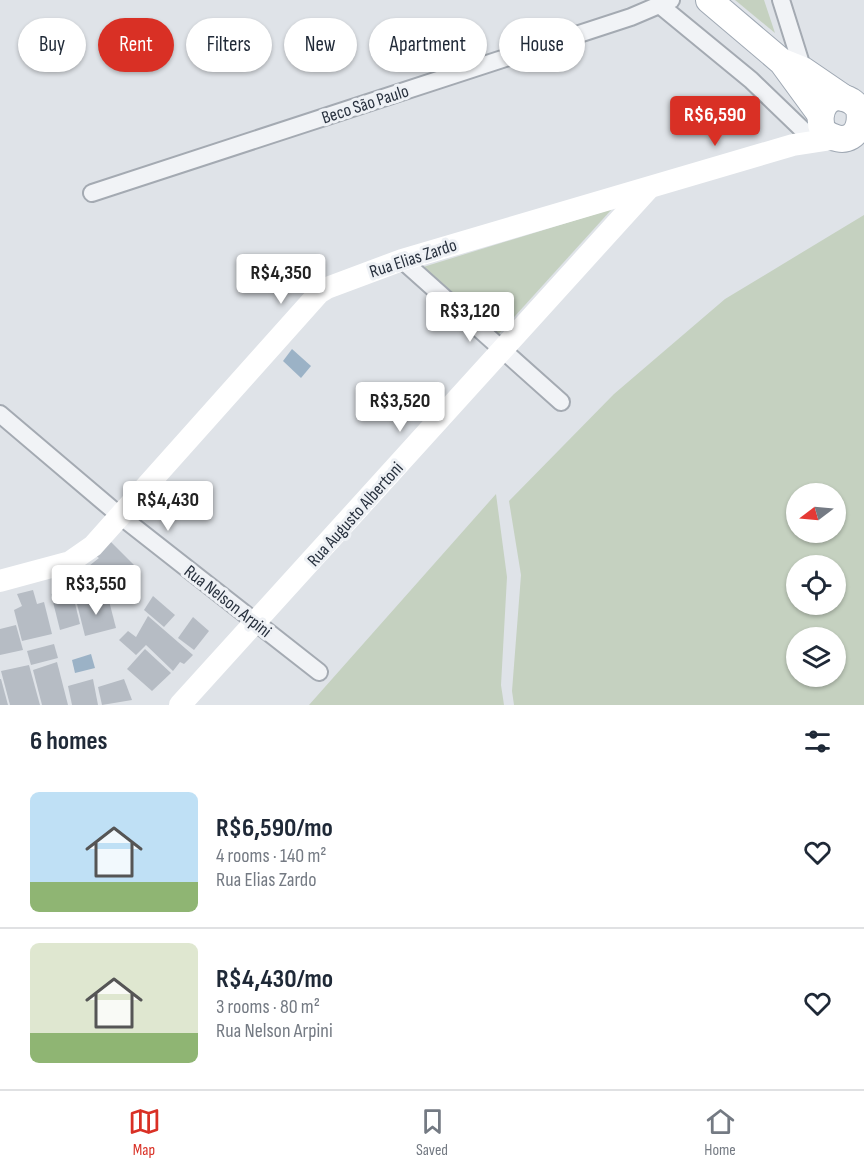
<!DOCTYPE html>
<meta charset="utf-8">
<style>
body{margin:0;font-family:"Sofia Sans Condensed",sans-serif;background:#f6f6f7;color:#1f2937;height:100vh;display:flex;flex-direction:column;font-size:22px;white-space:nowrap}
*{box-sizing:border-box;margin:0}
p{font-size:20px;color:#747a83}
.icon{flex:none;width:33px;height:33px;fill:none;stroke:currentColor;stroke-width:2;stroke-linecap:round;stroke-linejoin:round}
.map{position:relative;height:705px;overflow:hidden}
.drawer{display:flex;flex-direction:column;background:#fff;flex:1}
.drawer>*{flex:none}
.guide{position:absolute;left:18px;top:18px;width:828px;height:54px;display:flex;gap:12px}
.needle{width:39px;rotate:254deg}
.fabs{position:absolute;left:786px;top:483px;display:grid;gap:12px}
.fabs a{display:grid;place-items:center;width:60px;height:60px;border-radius:50%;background:#fff;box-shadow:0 2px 4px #0004;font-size:30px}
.price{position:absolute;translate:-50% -51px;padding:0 14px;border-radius:6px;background:#fff;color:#222;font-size:20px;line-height:39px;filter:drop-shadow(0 2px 3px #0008)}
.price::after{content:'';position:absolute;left:50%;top:36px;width:18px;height:14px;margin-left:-9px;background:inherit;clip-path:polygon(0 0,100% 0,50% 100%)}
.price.selected{background:#d93025;color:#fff}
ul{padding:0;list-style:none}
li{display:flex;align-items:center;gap:18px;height:150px;padding:0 30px}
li+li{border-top:2px solid #e0e1e3}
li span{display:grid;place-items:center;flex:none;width:168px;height:120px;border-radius:9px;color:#555}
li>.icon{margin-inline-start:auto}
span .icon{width:72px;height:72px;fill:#fffc;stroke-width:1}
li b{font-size:26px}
h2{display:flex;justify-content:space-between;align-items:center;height:72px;padding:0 30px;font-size:26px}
.tag{padding:0 21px;border-radius:27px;background:#fff;box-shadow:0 2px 4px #0004;font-size:21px;line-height:54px}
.tag.selected{background:#d93025;color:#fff}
.tab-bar{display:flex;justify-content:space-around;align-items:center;height:84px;border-top:2px solid #e0e1e3;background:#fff;font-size:16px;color:#747a83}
.tab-bar a{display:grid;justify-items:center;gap:3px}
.tab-bar .selected{color:#d93025}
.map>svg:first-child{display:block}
</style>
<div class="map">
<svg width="864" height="705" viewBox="0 0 864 705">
<rect width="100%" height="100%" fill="#dfe3e8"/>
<g fill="#c5d1c0" fill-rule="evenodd">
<polygon points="736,0 764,0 775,33 735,0"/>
<polygon points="612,209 495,338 420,268"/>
<path d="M864,215V705H514L512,691L521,575L509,501L614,394L725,299ZM796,494H836V532H796ZM796,566H836V604H796ZM796,638H836V676H796Z"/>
<polygon points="496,494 507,577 501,685 504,705 309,705"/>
</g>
<g fill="#9bb2c6">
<polygon points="292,349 311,366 301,378 283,361"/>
<polygon points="91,654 95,668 75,673 72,660"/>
</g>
<g fill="#b6bcc4">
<polygon points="107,538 134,565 121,579 112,570 102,579 89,566 99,558 92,553"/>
<polygon points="71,587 80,624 60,630 51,594"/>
<polygon points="33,590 37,604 44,602 52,634 22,641 14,610 22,606 17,594"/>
<polygon points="153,596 175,615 164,627 144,610"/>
<polygon points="108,597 116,628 85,636 77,604"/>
<polygon points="148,616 193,655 184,664 180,662 173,671 146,645 136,655 119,640 128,631 136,637"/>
<polygon points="193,617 209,631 194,650 178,638"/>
<polygon points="16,625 23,650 0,655 0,629"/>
<polygon points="54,644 58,658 31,665 27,651"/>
<polygon points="145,649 171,673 152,691 127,669"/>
<polygon points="57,662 68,705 42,705 33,670"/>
<polygon points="29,665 40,705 10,705 1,671"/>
<polygon points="0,679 1,679 8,705 0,705"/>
<polygon points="93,679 98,705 72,705 68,686"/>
<polygon points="124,679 132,700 102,705 98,687"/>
</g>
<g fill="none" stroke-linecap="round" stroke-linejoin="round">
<defs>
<g id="street">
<polyline points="781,0 803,70"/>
<polyline points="661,6 751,80 805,132"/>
<polyline points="92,193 631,17 671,0"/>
<polyline points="402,260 561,402"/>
<polyline points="0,414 119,515 319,672"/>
</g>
<g id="primary">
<polyline points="709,0 782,62 820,114"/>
<polyline points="783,62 803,70 844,98"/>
<path d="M859,109C864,136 844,148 823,131C815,112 828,88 851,101C856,104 860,110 864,114"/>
</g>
</defs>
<use href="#street" stroke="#a4aab2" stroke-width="20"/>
<use href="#primary" stroke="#9fa8b3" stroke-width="28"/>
<use href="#street" stroke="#f1f3f6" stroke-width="16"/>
<g stroke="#fff" stroke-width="22">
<polyline points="0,581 70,562 93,546 319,293 327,288 402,260 793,145 832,139"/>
<polyline points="180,705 648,189"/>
</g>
<use href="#primary" stroke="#fff" stroke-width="26"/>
</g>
<g text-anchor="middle" stroke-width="6" stroke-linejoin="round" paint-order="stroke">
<g font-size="18" fill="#28313e" stroke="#eef1f5">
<text transform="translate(365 104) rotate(-18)" y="6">Beco São Paulo</text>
<text transform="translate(413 258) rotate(-18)" y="6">Rua Elias Zardo</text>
<text transform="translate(355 514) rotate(-48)" y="6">Rua Augusto Albertoni</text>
<text transform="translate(228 601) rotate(38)" y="6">Rua Nelson Arpini</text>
</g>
</g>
</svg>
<div class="fabs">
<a><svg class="needle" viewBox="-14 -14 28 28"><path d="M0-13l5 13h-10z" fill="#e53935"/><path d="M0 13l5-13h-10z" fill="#747a83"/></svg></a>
<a><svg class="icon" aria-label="locate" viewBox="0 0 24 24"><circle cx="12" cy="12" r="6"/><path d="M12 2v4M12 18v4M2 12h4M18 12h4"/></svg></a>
<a><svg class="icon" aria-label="layers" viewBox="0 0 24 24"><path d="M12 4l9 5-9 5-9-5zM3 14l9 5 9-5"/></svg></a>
</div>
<b class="price selected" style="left:715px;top:147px">R$6,590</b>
<b class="price" style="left:281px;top:305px">R$4,350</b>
<b class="price" style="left:470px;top:343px">R$3,120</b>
<b class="price" style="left:400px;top:433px">R$3,520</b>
<b class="price" style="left:168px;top:532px">R$4,430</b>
<b class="price" style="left:96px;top:616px">R$3,550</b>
<div class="guide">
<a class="tag">Buy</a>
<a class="tag selected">Rent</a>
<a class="tag">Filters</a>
<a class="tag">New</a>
<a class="tag">Apartment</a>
<a class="tag">House</a>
</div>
</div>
<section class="drawer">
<h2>6 homes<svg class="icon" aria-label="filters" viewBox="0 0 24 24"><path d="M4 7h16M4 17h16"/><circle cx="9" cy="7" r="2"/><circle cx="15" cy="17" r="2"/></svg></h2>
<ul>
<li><span style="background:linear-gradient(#bfe0f5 75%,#8fb573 0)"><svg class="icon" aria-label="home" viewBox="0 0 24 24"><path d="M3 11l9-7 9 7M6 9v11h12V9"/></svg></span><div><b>R$6,590/mo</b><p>4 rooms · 140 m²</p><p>Rua Elias Zardo</p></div><svg class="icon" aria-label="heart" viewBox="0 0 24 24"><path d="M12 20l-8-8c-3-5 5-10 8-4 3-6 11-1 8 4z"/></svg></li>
<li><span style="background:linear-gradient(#dfe7d0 75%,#8fb573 0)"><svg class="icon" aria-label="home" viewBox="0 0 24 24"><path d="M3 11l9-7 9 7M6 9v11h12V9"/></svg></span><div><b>R$4,430/mo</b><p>3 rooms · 80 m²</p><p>Rua Nelson Arpini</p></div><svg class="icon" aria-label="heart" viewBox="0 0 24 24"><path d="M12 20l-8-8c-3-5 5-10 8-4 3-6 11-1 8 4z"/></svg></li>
</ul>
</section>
<nav class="tab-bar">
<a class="selected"><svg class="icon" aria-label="map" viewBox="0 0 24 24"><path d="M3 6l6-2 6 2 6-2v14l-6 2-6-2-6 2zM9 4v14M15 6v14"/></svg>Map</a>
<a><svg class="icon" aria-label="saved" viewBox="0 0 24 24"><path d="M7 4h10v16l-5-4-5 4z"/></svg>Saved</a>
<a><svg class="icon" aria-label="home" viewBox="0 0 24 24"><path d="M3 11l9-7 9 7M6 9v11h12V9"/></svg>Home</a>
</nav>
